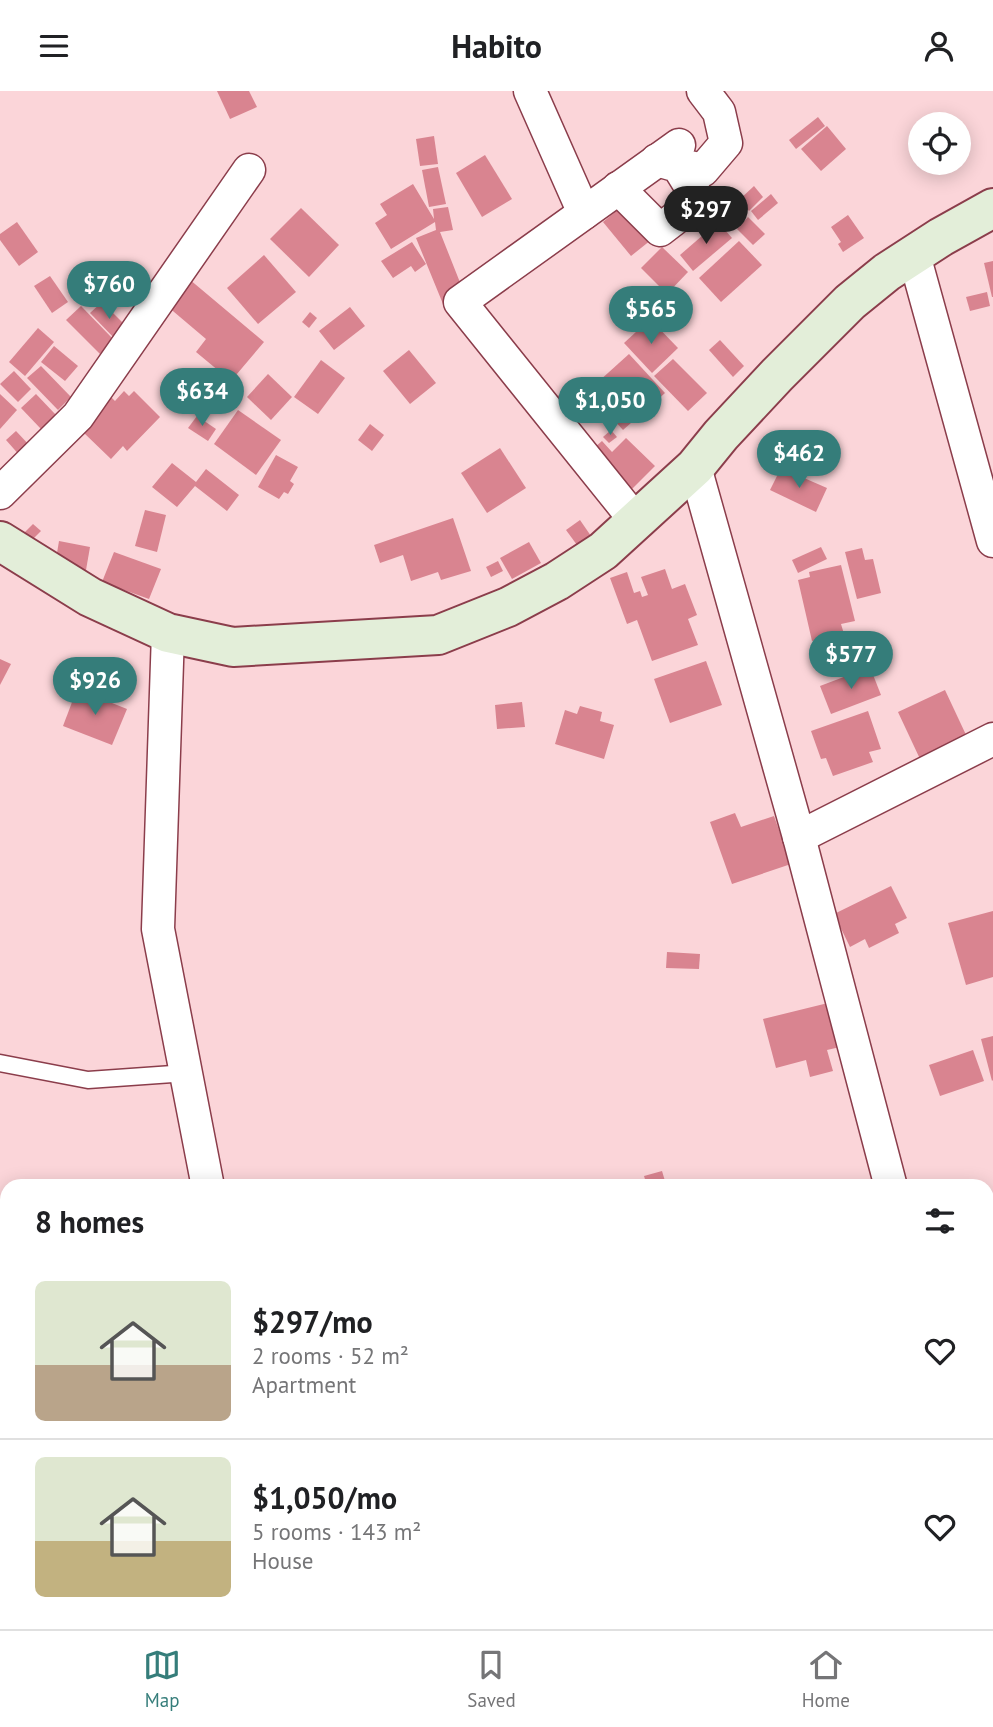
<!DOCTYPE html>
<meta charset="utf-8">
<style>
body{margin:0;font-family:"PT Sans",sans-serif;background:#f6f6f6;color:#202124;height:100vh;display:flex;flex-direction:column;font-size:26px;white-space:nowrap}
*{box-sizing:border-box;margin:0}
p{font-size:23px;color:#757577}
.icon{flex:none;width:38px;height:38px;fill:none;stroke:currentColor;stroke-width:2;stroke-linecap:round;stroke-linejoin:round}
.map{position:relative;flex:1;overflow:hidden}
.details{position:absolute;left:0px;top:1088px;width:994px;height:450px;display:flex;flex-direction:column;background:#fff;border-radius:21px 21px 0 0;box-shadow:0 4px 18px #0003}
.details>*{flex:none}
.fabs{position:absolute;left:908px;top:21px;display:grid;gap:14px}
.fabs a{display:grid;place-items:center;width:63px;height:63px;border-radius:50%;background:#fff;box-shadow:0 4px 18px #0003;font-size:35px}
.price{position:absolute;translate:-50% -60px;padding:0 16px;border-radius:24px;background:#357d7a;color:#fff;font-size:23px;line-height:46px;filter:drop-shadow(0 2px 4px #0008)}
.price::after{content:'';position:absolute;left:50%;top:42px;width:21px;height:16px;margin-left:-10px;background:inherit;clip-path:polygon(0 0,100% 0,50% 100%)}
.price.on{background:#222;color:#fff}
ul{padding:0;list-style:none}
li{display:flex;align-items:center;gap:21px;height:175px;padding:0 35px}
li+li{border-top:2px solid #e0e0e0}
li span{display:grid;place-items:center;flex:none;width:196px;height:140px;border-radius:10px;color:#555}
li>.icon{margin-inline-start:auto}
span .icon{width:84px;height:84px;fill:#fffc;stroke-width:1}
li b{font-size:30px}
h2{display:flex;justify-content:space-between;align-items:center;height:84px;padding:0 35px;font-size:30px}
header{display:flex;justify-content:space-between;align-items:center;height:91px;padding:0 35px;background:#fff;font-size:32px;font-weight:800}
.tabs{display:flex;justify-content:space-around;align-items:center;height:98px;border-top:2px solid #e0e0e0;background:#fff;font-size:19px;color:#757577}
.tabs a{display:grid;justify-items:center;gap:4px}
.tabs .on{color:#357d7a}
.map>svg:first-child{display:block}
</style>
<header><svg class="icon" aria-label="menu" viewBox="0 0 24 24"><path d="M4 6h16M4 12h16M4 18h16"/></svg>Habito<svg class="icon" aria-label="person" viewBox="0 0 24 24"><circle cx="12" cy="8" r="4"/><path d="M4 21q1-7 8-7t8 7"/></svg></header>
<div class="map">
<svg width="993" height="1538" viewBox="0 0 993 1538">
<rect width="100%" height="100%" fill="#fbd5d9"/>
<g fill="#d98490">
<polygon points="217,0 249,0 257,16 230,28"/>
<polygon points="818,26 825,35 796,58 789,49"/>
<polygon points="827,35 846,58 821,80 801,58"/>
<polygon points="434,45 438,73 420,75 416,48"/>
<polygon points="485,64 512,108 482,126 456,82"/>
<polygon points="438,76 446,113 429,116 422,79"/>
<polygon points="413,93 434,128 433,118 448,116 453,139 440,141 465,204 443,213 416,147 436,139 435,131 391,158 375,132 387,124 380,113"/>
<polygon points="754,95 763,106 749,120 739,109"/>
<polygon points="732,96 741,104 730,114 722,106"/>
<polygon points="771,103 778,112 758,129 751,120"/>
<polygon points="627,111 656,145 631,165 603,131"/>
<polygon points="301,117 339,154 309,186 270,148"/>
<polygon points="848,124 864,147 843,161 838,153 841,151 831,136"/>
<polygon points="748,126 765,143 753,154 737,138"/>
<polygon points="17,131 38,161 19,175 0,149 0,143"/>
<polygon points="718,131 732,147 693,180 680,164"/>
<polygon points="739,150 762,174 721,211 699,187"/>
<polygon points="412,151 426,173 415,181 411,175 393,187 381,170"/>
<polygon points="662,156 688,181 667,203 641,177"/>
<polygon points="264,164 296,201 258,233 227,197"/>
<polygon points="993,170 993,206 992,206 984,172"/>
<polygon points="50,185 68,211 52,222 34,195"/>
<polygon points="189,188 264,251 231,290 196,261 206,248 167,215"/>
<polygon points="987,201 990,215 970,220 966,206"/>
<polygon points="102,211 128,237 116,249 90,222"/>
<polygon points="81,215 114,249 100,263 66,229"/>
<polygon points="350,216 365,235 334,259 319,240"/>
<polygon points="310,221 317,227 309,237 302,231"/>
<polygon points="650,228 678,257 652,282 624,252"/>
<polygon points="38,237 54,251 25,285 9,271"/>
<polygon points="720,249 744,275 733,286 709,259"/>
<polygon points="54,255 78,275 65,290 41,271"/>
<polygon points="409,259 436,292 410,313 383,280"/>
<polygon points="629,263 665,302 623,339 588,300"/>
<polygon points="673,268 707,302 688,320 654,285"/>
<polygon points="321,269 345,287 318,323 294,306"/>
<polygon points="41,275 71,306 58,319 27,287"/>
<polygon points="14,280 31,298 18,311 0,293"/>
<polygon points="268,283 292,306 271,329 247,306"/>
<polygon points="574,292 591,312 565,333 548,313"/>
<polygon points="105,300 115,310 124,300 129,305 134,300 160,326 127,360 123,355 111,368 84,342 88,337 78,328"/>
<polygon points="0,303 17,319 0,338"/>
<polygon points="36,303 56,324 41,338 21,317"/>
<polygon points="238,319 281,349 256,384 214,353"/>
<polygon points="197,325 216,338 208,350 188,337"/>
<polygon points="370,333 384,344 372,360 358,349"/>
<polygon points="611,339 617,346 609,352 603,346"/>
<polygon points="16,340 31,356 21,366 6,349"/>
<polygon points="626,347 655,375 619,411 579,370 602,350 612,361"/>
<polygon points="500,357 526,397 487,422 461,382"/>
<polygon points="276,364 298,376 290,390 294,393 288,403 284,401 279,408 258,396"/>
<polygon points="172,372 196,391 206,378 239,404 227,420 195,395 177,416 152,396"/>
<polygon points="781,377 827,397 816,421 770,399"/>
<polygon points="145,419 166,424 157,461 135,455"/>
<polygon points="453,427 471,480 441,489 438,481 411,490 403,464 380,472 374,454"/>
<polygon points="580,429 591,445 577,454 566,439"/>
<polygon points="33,433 41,440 31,450 23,443"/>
<polygon points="59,450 90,456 86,479 55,474"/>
<polygon points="529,451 541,472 512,488 500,467"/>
<polygon points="821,456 827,468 798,482 792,469"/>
<polygon points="862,457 865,469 873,468 881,502 857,508 845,461"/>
<polygon points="114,461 161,478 149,508 102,491"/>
<polygon points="498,470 503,480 491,486 486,476"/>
<polygon points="841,474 855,530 841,533 844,543 812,550 798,489 810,486 809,481"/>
<polygon points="665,478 672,498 685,493 697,524 688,528 698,554 652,570 637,529 627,533 610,487 627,481 634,502 640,500 642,506 648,504 641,486"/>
<polygon points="0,568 11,573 0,594"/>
<polygon points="706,570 722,614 670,632 654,588"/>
<polygon points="870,576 881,604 831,623 820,595"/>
<polygon points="77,598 127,618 112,654 63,635"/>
<polygon points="945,599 967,646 920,668 898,621"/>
<polygon points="522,611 525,636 497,638 495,614"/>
<polygon points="580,615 602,621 600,630 614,634 604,668 555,653 565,619 577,623"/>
<polygon points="868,620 881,658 869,661 873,671 833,685 826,667 821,668 811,640"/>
<polygon points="735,722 741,736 774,725 791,773 732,793 710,731"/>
<polygon points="891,795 907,827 895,833 899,842 869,857 865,848 850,856 834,823"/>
<polygon points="993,820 993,886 966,894 948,832"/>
<polygon points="667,861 700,863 699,878 666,877"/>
<polygon points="828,912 840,956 827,959 833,980 810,986 806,969 776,977 763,928"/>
<polygon points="993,945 993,989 992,990 981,948"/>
<polygon points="973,959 984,990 940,1005 929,974"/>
<polygon points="662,1080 665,1090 647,1095 644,1085"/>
<polygon points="993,1321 993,1370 987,1372 987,1324"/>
<polygon points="0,1520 7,1521 7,1531 85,1531 84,1538 0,1538"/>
<rect x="107" y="1531" width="61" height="7"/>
<polygon points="413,1531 439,1531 441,1538 405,1538 404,1534"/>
<polygon points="479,1531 556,1531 556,1532 538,1538 481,1538"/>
<polygon points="788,1531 837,1531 839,1538 791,1538"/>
<polygon points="843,1531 862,1531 865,1538 845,1538"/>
<polygon points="879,1531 901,1531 886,1538 883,1538"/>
</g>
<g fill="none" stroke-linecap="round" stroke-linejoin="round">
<defs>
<polyline id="lane" points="0,972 88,989 187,982"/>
<g id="street">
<polyline points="530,0 584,122"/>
<polyline points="618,97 660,139 699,109 678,75 657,69 703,79 726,52 719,21 703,0"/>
<polyline points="914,164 993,450"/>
<polyline points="695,376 799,746 891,1096"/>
<polyline points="0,402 78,325 249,79"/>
<polyline points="636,430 460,211 679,54"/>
<polyline points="168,542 158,838 208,1096"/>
<polyline points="799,746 993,648"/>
<polyline points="987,1299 993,1297"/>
<polyline points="987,1469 993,1491"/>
<polyline points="229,1531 230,1538"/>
<polyline points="467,1531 468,1538"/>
<polyline points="739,1531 741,1538"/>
</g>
<polyline id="secondary" points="0,450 90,506 168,542 233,556 438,544 508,516 557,490 603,460 695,376 721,344 777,284 850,211 887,181 941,146 993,117"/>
</defs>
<use href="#lane" stroke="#8b3d4b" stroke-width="19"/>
<use href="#street" stroke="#8b3d4b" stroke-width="35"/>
<use href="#secondary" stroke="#8b3d4b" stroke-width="42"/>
<use href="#lane" stroke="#fff" stroke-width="16"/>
<use href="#street" stroke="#fff" stroke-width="32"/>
<use href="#secondary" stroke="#e3eed9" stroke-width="38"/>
</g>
</svg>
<div class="fabs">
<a><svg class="icon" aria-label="locate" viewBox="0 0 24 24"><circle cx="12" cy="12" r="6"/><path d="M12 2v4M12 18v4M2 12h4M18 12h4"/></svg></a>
</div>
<b class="price on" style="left:706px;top:155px">$297</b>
<b class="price" style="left:109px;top:230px">$760</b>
<b class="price" style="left:651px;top:255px">$565</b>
<b class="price" style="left:202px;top:337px">$634</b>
<b class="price" style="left:610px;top:346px">$1,050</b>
<b class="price" style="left:799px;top:399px">$462</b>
<b class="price" style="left:851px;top:600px">$577</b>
<b class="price" style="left:95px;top:626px">$926</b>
<section class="details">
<h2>8 homes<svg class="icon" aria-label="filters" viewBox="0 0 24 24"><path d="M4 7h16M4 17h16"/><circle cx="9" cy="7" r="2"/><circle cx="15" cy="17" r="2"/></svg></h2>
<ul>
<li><span style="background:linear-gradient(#dfe7d0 60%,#b9a48a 0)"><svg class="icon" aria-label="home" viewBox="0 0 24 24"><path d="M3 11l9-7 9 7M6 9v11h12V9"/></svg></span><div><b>$297/mo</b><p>2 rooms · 52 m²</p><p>Apartment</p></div><svg class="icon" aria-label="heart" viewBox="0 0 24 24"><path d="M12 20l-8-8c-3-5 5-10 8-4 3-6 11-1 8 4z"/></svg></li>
<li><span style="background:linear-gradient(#dfe7d0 60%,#c2b280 0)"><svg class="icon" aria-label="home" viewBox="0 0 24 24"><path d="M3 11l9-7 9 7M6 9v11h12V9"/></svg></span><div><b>$1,050/mo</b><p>5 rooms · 143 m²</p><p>House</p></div><svg class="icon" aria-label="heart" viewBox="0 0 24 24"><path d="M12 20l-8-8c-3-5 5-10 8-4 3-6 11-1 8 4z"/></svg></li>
</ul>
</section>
</div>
<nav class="tabs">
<a class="on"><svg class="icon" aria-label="map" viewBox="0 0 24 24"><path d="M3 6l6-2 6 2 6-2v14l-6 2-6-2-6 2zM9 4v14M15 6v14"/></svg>Map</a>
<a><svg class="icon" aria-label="saved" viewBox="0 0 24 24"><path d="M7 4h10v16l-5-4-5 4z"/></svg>Saved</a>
<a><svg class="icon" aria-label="home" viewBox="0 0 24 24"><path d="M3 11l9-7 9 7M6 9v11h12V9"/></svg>Home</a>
</nav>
